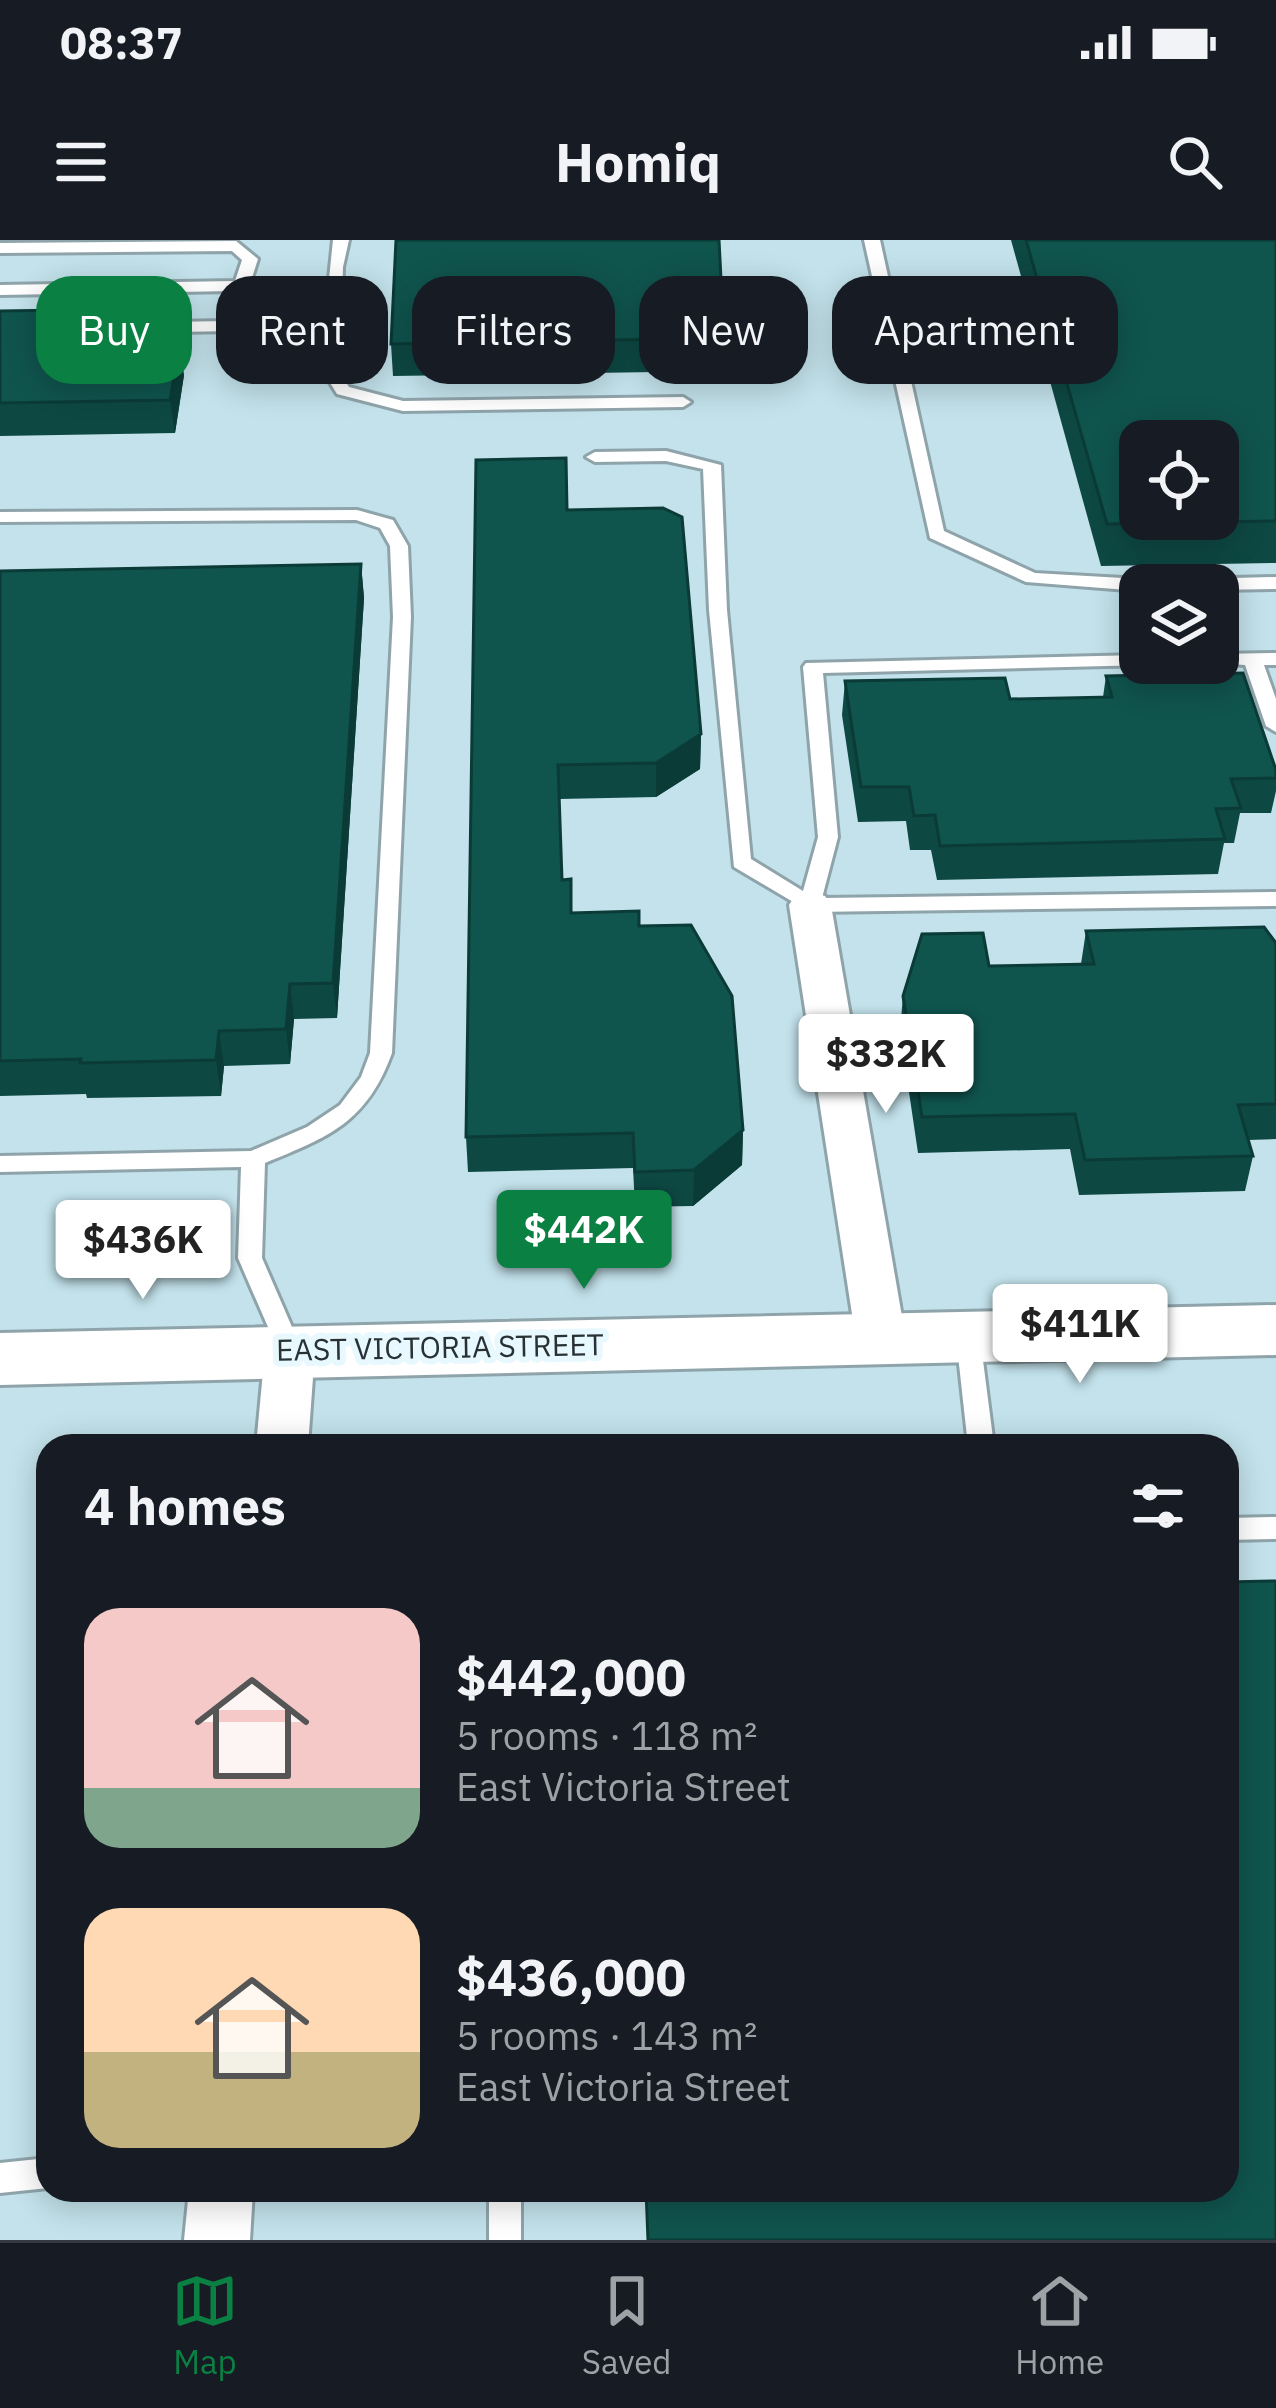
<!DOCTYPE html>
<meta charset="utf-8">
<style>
body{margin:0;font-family:"IBM Plex Sans",sans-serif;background:#20242c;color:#f1f3f6;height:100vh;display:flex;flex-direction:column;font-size:45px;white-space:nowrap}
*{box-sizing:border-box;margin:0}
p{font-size:39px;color:#9ea1a6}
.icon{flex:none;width:66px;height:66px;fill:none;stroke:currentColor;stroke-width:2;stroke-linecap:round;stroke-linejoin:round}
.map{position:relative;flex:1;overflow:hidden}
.panel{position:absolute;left:36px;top:1194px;width:1203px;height:768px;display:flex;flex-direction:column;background:#171b24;border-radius:36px;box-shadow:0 6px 30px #0003}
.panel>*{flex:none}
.banner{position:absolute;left:36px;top:36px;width:1206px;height:108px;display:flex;gap:24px}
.buttons{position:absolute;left:1119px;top:180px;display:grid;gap:24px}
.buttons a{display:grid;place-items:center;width:120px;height:120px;border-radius:24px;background:#171b24;box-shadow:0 6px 30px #0003;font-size:60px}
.price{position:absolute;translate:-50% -102px;padding:0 27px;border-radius:12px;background:#fff;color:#222;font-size:39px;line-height:78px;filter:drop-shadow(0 3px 6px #0008)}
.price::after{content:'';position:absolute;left:50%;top:72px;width:36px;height:27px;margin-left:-18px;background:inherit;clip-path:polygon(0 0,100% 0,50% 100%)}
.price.selected{background:#0b8043;color:#fff}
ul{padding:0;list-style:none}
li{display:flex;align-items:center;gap:36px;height:300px;padding:0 48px}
li span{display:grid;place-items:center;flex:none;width:336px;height:240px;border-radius:36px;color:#555}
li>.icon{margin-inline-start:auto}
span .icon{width:144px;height:144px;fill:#fffc;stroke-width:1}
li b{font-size:51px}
h2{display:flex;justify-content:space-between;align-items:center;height:144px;padding:0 48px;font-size:51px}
.tag{padding:0 42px;border-radius:36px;background:#171b24;box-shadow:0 6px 30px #0003;font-size:42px;line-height:108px}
.tag.selected{background:#0b8043;color:#fff}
.status{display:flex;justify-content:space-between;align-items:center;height:84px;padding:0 60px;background:#171b24;direction:ltr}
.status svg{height:33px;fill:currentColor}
header{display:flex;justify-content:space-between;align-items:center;height:156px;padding:0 48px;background:#171b24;font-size:54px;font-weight:700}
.dock{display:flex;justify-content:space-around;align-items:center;height:168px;border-top:3px solid #363941;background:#171b24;font-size:33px;color:#9ea1a6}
.dock a{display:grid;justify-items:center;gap:6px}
.dock .selected{color:#0b8043}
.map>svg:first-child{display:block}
</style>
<div class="status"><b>08:37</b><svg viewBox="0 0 49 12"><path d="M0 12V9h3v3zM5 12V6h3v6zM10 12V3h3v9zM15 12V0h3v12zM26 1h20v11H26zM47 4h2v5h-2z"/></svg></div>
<header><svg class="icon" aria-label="menu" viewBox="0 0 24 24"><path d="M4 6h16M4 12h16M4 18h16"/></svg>Homiq<svg class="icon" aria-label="search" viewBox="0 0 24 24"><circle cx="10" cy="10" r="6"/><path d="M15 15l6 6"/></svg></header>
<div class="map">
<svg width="1276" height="2000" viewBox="0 0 1276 2000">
<rect width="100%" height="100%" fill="#d6ecf3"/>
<path fill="#c3e2eb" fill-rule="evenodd" d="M0,0H1276V2000H0ZM1140,201H1218V279H1140ZM1140,345H1218V423H1140ZM48,1206H1227V1950H48Z"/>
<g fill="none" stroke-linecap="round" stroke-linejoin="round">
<defs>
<g id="service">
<polygon points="333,0 349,0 343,27 340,133 349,147 403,161 683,157 691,162 683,167 403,171 337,154 324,133 329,49 252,50 245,86 237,91 106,93 98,88 106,83 230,81 234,51 0,55 0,45 235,41 242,20 232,11 0,13 0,3 236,1 258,19 251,41 329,39"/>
<polygon points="864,0 880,0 944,291 1035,333 1140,339 1149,345 1140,345 1140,351 1026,342 930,298"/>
<polygon points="666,211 721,225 727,370 751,619 803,651 818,597 803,427 806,423 1140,415 1140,423 1147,425 823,433 838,597 822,658 1276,652 1276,666 810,672 734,627 709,370 703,229 666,221 595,222 586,217 595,212"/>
<path d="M357,270L393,280L408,306L411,377L392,813C367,882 329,897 265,923L262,1018L302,1110L299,1117H281L278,1110L238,1018L241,927L0,932V916L251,911L307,887L340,865L361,837L370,813L393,377L390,306L380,288L356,280L0,282V272Z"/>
<polygon points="1276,337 1276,349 1218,350 1218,345 1184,345 1193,339"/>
<polygon points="1276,413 1276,425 1264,425 1276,459 1276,492 1266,486 1245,425 1211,423 1218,423 1218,414"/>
<polygon points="968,1088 977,1090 980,1097 994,1206 968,1206 956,1097 959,1090"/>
<polygon points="1276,1277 1276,1299 1227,1300 1227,1278"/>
<polygon points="48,1918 48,1948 0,1953 0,1923"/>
<rect x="489" y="1950" width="32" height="50"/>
</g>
<g id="minor">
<polygon points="810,652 825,656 831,665 906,1100 899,1113 881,1119 863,1113 856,1100 789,665 795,656"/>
<polygon points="290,1091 308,1097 315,1110 308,1206 256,1206 265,1110 272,1097"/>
<polygon points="189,1950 253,1950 250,2000 184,2000"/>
</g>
<polygon id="secondary" points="1276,1065 1276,1115 0,1145 0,1093"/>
</defs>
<use href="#service" stroke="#8fa4aa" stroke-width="6"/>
<use href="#minor" stroke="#8fa4aa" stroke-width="6"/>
<use href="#secondary" stroke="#8fa4aa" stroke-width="6"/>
<use href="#service" fill="#fff" fill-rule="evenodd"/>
<use href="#minor" fill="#fff" fill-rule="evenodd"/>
<use href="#secondary" fill="#fff" fill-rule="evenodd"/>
</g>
<g fill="#0e4843">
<polygon points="1011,0 1276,0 1276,323 1101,326"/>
<polygon points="131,69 135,104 184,135 175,193 0,196 0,71"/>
<polygon points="724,98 723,131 393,136 391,104"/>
<polygon points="567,270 701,494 700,529 656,557 559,559 562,640 571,673 639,686 743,890 742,925 693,966 635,967 633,928 468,932 466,897"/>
<polygon points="361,324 364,358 337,778 294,779 290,824 224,826 221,856 87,858 86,854 0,856 0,331"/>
<polygon points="1106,436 1276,530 1276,551 1271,573 1240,573 1234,603 1224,603 1218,634 937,640 931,610 910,610 906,581 858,582 842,475 845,441 1010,459 1103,457"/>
<polygon points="1086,691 1276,703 1276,899 1248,900 1253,916 1245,951 1079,955 1070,909 918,913 900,791 903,756 989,726 1081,724"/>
</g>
<g fill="#0b3b37">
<polygon points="131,69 136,101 129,136 124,104"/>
<polygon points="180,103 184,135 175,193 170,160"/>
<polygon points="361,324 364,358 337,778 333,743"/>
<polygon points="701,494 700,529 656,557 656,523"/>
<polygon points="290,744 294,779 290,824 286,789"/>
<polygon points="219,791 224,826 221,856 216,820"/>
<polygon points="743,890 742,925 693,966 694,930"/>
</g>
<g fill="#10544e" stroke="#0b3b37" stroke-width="3" fill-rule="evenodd">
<polygon points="396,0 719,0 724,98 391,104"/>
<path d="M1026,0H1276V281L1107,284ZM1140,201H1218V279H1140Z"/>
<polygon points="131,69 124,104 180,103 170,160 0,163 0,71"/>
<polygon points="566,218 567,270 663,268 682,277 701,494 656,523 558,525 562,640 571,639 571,673 639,671 639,686 691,685 732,756 743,890 694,930 635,932 633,893 466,897 476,220"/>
<polygon points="361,324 333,743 290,744 286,789 219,791 216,820 80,823 81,819 0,821 0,331"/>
<polygon points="1243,433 1276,530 1276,538 1231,539 1241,568 1216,569 1225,599 940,606 935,575 914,576 909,547 861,547 845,441 1005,438 1010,459 1112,457 1106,436"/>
<polygon points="1264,687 1276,703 1276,864 1238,865 1253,916 1085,920 1075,874 922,877 903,756 922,694 983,693 989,726 1094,724 1086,691"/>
<polygon points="1276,1341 1276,2000 648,2000 646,1950 1227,1950 1227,1342"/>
</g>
<g text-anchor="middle" stroke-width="12" stroke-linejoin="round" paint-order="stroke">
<g font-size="30" fill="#283133" stroke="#e7f8fe">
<text transform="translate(440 1108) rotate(-1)" y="10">EAST VICTORIA STREET</text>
</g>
</g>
</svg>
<div class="buttons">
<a><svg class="icon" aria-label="locate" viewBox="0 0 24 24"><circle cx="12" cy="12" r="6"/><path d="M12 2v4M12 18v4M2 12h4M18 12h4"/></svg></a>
<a><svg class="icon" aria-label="layers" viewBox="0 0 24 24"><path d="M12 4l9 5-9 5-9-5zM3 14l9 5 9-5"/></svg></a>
</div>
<b class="price" style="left:886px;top:876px">$332K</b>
<b class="price selected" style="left:584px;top:1052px">$442K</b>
<b class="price" style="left:143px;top:1062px">$436K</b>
<b class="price" style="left:1080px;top:1146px">$411K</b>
<div class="banner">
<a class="tag selected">Buy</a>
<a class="tag">Rent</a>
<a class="tag">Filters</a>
<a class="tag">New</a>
<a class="tag">Apartment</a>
</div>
<section class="panel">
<h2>4 homes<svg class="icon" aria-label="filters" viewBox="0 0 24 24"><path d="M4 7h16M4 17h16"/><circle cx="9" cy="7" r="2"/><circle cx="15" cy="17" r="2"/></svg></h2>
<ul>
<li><span style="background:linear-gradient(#f6c9c9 75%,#7fa58c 0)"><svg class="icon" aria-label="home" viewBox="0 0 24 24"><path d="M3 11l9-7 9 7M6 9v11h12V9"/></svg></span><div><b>$442,000</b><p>5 rooms · 118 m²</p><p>East Victoria Street</p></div></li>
<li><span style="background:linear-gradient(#ffd9b3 60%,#c2b280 0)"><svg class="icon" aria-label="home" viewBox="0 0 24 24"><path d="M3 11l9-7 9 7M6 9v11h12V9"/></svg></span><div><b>$436,000</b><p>5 rooms · 143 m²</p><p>East Victoria Street</p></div></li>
</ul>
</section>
</div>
<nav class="dock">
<a class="selected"><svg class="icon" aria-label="map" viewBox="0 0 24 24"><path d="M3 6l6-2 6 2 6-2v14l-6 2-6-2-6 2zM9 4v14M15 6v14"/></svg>Map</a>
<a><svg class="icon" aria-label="saved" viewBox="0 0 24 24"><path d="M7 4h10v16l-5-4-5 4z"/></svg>Saved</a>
<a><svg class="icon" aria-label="home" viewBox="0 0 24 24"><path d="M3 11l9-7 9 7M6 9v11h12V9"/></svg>Home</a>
</nav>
